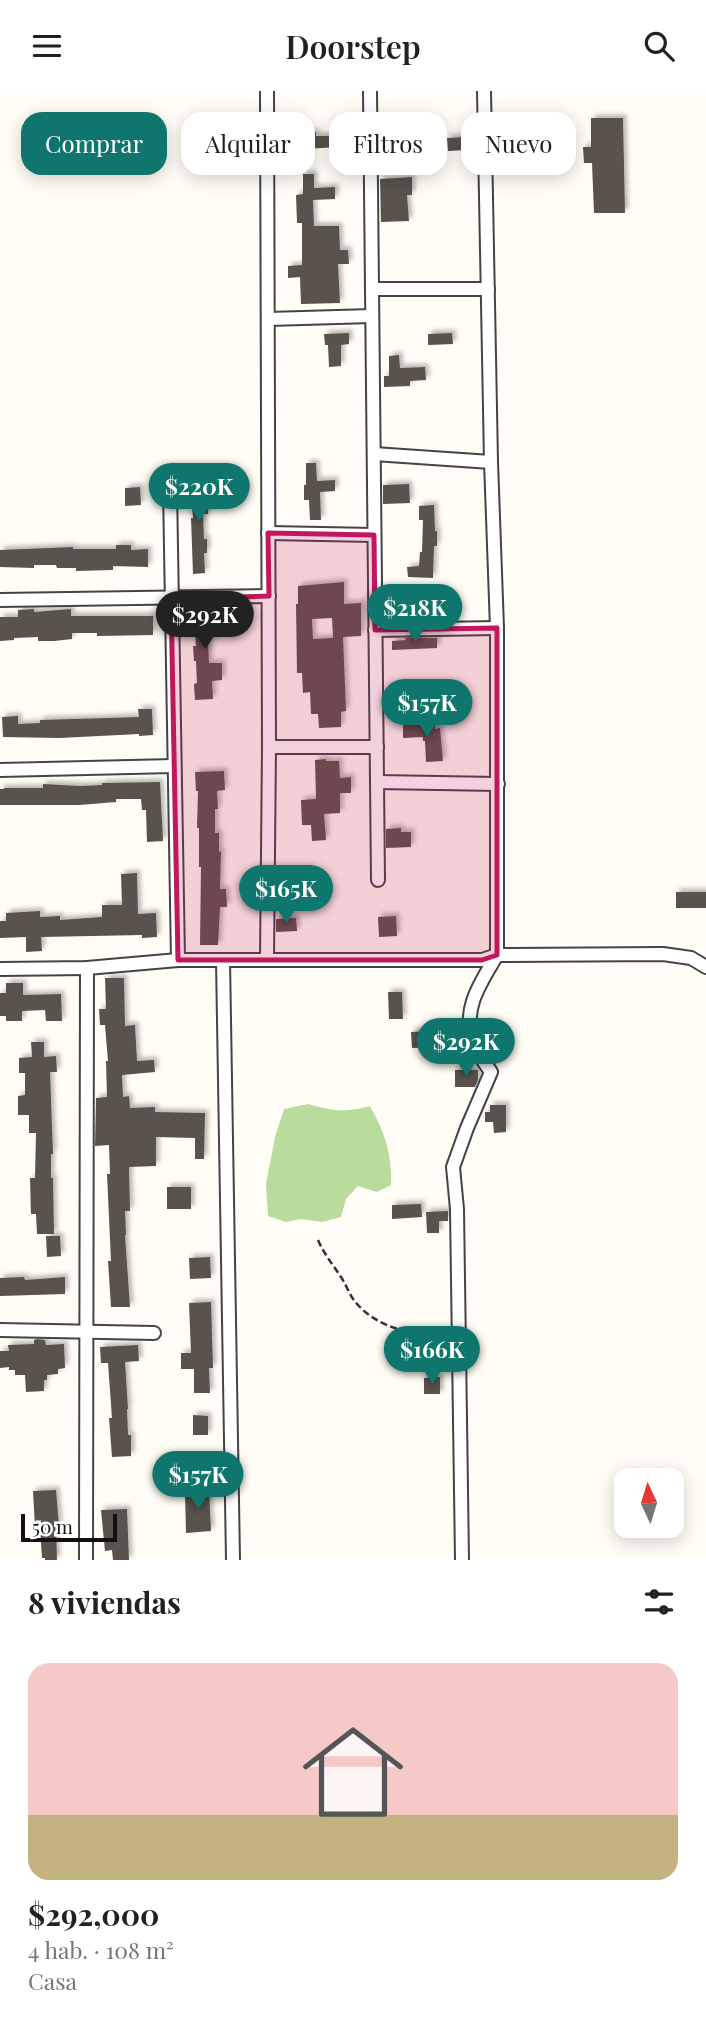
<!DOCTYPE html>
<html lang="es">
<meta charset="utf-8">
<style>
body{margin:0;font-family:"Playfair Display",serif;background:#f2f2f2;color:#202124;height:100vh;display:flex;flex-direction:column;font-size:26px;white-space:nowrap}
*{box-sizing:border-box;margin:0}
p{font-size:23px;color:#757577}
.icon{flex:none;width:38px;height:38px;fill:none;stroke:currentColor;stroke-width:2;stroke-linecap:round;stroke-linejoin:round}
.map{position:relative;height:1469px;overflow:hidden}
.panel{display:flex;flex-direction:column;background:#fff;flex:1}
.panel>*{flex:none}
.guide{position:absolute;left:21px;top:21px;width:665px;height:63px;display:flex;gap:14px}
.needle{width:46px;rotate:356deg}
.buttons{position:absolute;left:614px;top:1377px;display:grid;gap:14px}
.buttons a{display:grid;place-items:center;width:70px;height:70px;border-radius:14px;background:#fff;box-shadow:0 4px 18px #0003;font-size:35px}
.scale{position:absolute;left:21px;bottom:18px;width:96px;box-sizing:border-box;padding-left:7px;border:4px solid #111;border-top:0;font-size:19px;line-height:24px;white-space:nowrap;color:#111;-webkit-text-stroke:5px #fff;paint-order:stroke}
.price{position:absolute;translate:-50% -60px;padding:0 16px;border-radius:24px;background:#0f766e;color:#fff;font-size:23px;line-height:46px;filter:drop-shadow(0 2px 4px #0008)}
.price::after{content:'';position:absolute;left:50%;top:42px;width:21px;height:16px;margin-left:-10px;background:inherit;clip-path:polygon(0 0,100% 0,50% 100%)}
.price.current{background:#222;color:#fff}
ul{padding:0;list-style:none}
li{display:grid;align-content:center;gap:14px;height:371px;padding:0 28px}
li span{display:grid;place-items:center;height:217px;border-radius:21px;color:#555}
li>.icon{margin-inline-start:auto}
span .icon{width:126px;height:126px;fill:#fffc;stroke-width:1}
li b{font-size:30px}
h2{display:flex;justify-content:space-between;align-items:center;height:84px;padding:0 28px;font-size:30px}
.pill{padding:0 24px;border-radius:21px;background:#fff;box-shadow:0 4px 18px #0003;font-size:24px;line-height:63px}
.pill.current{background:#0f766e;color:#fff}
header{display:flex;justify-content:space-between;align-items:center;height:91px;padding:0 28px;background:#fff;font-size:32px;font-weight:600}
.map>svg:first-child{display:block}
</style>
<header><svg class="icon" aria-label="menu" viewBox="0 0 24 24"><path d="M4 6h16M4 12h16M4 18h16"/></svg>Doorstep<svg class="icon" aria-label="search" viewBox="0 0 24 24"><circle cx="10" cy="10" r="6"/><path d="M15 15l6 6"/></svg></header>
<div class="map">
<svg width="706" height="1469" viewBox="0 0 706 1469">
<defs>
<filter id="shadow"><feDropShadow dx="3.5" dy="-3.5" stdDeviation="2" flood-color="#0004"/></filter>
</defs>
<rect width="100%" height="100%" fill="#fffdf5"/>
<path fill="#b9dc9c" d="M308,1013C333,1020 345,1022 370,1015C385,1042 392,1063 391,1094L377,1101L358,1095L346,1108L341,1126L322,1131L301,1128L286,1131L268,1125L266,1093L275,1046L284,1018Z"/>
<g fill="#5a524d" fill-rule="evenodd" filter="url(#shadow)">
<polygon points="591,27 623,27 625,122 594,122 592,72 584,72 583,56 591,56"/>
<polygon points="316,41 316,45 338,45 338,56 305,58 304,42"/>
<polygon points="466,46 467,59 448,60 447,47"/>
<polygon points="303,83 314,83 314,97 335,96 335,108 313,109 314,135 339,135 340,159 348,159 349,173 338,173 340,212 301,213 300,186 288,187 288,175 302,174 302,132 297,132 296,104 303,103"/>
<polygon points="412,86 412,104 407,104 409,130 381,131 380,88"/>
<polygon points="349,242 349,253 341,254 341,275 329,276 328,254 325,254 324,243"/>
<polygon points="452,242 453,253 428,254 428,243"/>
<polygon points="399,264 400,277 425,276 426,289 410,290 410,295 384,296 384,285 389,285 389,265"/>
<polygon points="306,372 316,372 317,390 335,389 335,400 320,401 321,429 310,429 309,409 304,409 304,394 306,394"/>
<polygon points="207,387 208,423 203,423 204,448 207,448 207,462 204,462 205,482 193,483 191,427 193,427 190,388"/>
<polygon points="409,393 410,412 383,413 383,394"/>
<polygon points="140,396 141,414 125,415 125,397"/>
<polygon points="434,414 435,440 437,440 437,455 434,455 433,487 408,486 407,476 419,475 420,461 422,461 423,429 419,429 419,415"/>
<polygon points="116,454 131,454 131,459 148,458 148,476 113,475 113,479 76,480 76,477 57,477 56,474 34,474 34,477 0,476 0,459 73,456 73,458 116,458"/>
<path d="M344,491V513L361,512V545L343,546L346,620L341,621V636L319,637L318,623H311L310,601L303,602L302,582H297L296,513H298V495ZM332,527L333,547L313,548L312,528Z"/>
<polygon points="220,514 221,531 209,532 209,550 208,550 209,572 222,572 222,589 212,590 213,608 195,609 194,593 197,592 196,570 194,570 193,555 196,555 193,515"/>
<polygon points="34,518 34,521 71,518 71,525 153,525 153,544 97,545 97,542 72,542 72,548 54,550 38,550 38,546 14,547 14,549 0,550 0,526 18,526 18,519"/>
<polygon points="405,547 437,547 437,557 392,559 392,550 406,549"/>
<polygon points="138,618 152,618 153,644 139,645 139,643 59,647 3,646 2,626 18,625 18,633 40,632 40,629 139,626"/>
<polygon points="435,631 435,638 440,637 443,670 426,671 425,650 423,650 423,646 403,647 403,634"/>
<polygon points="326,668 326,670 339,670 340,687 351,686 351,702 340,702 340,722 324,723 326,749 312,750 311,734 302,734 301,709 316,708 315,669"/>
<polygon points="224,680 225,699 217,700 218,718 215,718 215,742 219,742 219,761 221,760 220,798 226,798 227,816 220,816 218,854 200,854 201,776 199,776 199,737 197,737 198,700 196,700 195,681"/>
<polygon points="160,691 163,750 147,751 146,719 142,719 141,708 116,708 116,711 79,714 0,714 0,698 4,698 4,697 43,697 43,693 81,695 102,694 102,692"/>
<polygon points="401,737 401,741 411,741 411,756 386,757 386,738"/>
<polygon points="137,782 138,823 156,822 157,846 142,847 142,844 41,846 42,860 26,861 26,846 0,847 0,830 6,830 6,822 40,820 40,826 60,825 60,829 102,826 102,814 122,814 121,783"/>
<rect x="676" y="801" width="30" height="16"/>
<polygon points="396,825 397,845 379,846 378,826"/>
<polygon points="296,827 297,840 276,841 276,828"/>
<polygon points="105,887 124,887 125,935 135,934 137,970 154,969 155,981 122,984 123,1006 129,1005 130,1017 155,1016 155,1021 205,1022 204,1068 195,1068 195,1047 156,1046 156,1075 129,1076 130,1120 125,1120 126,1144 125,1144 130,1216 111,1216 108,1170 111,1170 107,1083 110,1083 109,1054 95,1055 96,1007 107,1006 106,970 108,970 105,934 100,934 99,918 106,918"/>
<polygon points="6,892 23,892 23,904 61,903 62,930 46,930 45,919 22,920 22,930 6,930 6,925 0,925 0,902 6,902"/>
<polygon points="388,901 402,901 403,928 389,928"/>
<polygon points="452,937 453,951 434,952 434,956 412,957 411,941 433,940 433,938"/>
<polygon points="31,951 44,951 44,966 56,965 57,981 50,981 53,1063 51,1063 51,1087 53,1087 54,1143 37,1143 36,1123 31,1123 30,1087 35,1087 36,1042 29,1042 29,1024 18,1024 18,1005 25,1004 25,982 19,982 19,967 32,966"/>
<polygon points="455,979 478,979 478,989 475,996 455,996"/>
<polygon points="490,1014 506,1014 506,1041 494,1042 493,1031 485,1031 485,1021 490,1021"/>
<rect x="167" y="1096" width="24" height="22"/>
<polygon points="421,1113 422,1126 392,1128 392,1114"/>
<polygon points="448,1120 448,1130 439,1130 439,1142 427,1142 426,1121"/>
<polygon points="46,1145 60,1145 61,1165 47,1166"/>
<polygon points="210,1166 211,1187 190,1188 189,1167"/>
<polygon points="24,1186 25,1189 65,1186 65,1203 0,1205 0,1187"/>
<polygon points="211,1211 213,1277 209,1277 210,1302 194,1302 194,1278 181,1278 181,1262 191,1262 189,1212"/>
<polygon points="37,1248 45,1249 46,1254 64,1253 65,1277 58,1278 58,1283 47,1284 47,1289 44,1289 44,1300 26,1301 25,1284 15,1284 15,1279 9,1279 9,1276 0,1277 0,1260 9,1260 8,1254 34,1253 34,1249"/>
<polygon points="138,1254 139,1270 125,1271 128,1318 127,1318 128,1344 131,1344 131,1365 112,1366 109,1327 112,1327 108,1272 101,1272 100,1256"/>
<polygon points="440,1286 440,1303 424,1303 424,1287"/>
<polygon points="193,1324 208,1325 208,1344 193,1344"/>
<polygon points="56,1399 59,1435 56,1435 57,1469 45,1469 45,1467 42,1467 40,1436 35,1436 33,1400"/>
<polygon points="209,1399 211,1440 186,1442 185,1400"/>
<polygon points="127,1418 129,1469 113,1469 112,1459 105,1460 101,1419"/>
</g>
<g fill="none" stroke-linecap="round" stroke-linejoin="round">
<defs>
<g id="minor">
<polyline points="370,0 378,789"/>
<polyline points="372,198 488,198"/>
<polyline points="268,228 372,225"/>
<polyline points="374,363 491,371"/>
<polyline points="170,398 178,869"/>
<polyline points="268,442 374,444"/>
<polyline points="0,509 269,505"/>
<polyline points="375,539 497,537"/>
<polyline points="269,656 377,656"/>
<polyline points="0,679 174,675"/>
<polyline points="377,691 498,693"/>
<polyline points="267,868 269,656 267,0"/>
<polyline points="223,869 233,1469"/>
<polyline points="0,878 87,877 178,869 482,869 497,864 663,863 691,867 706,876"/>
<polyline points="0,1239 154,1242"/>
<polyline points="86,1469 87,877"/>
<path d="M462,1469L457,1118L453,1076L467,1037L491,981C485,972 477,962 473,952C462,917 480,893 497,864V537L491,371L484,0"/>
</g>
</defs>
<use href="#minor" stroke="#444" stroke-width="16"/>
<path stroke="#333" stroke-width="2.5" stroke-dasharray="7 3.5" stroke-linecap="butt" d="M318,1149C324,1163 333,1174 341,1186C347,1195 350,1206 358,1214C381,1239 416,1244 448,1245"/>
<use href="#minor" stroke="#fff" stroke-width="12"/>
</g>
<path fill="#c2185b" fill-opacity="0.2" stroke="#c2185b" stroke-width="5" stroke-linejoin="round" d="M268,442L374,444L375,539L497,537V864L482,869H178L171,508L269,505Z"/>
</svg>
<div class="buttons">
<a><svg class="needle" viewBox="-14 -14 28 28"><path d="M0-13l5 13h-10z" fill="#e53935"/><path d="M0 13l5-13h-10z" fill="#757577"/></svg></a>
</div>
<div class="scale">50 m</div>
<b class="price" style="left:199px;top:432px">$220K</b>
<b class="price" style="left:415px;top:553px">$218K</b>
<b class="price current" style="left:205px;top:560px">$292K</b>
<b class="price" style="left:427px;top:648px">$157K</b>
<b class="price" style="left:286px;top:834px">$165K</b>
<b class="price" style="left:466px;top:987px">$292K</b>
<b class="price" style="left:432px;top:1295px">$166K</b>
<b class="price" style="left:198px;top:1420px">$157K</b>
<div class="guide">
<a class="pill current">Comprar</a>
<a class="pill">Alquilar</a>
<a class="pill">Filtros</a>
<a class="pill">Nuevo</a>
</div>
</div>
<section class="panel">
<h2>8 viviendas<svg class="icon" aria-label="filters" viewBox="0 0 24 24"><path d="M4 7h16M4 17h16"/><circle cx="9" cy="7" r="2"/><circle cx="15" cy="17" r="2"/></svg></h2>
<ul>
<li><span style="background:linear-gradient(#f6c9c9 70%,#c2b280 0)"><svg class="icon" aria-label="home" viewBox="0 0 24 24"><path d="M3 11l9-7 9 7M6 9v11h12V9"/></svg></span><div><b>$292,000</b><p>4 hab. · 108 m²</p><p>Casa</p></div></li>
</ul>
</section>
